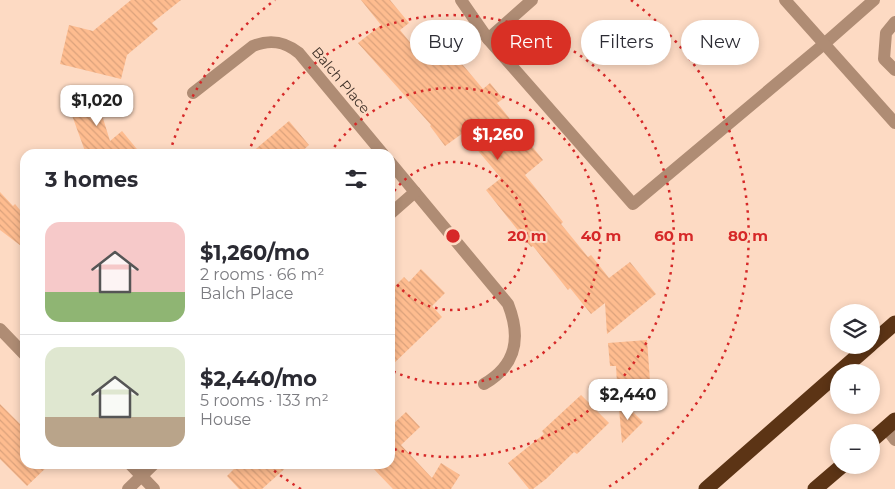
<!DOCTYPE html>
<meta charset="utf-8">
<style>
body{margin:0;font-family:Montserrat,sans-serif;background:#f7f7f7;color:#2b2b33;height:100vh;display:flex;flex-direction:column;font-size:19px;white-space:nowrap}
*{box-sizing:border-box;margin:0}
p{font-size:16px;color:#7c7c81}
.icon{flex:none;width:28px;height:28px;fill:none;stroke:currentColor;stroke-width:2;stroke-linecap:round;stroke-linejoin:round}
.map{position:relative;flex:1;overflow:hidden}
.side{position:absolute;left:20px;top:149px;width:375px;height:320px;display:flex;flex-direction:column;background:#fff;border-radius:15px;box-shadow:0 2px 8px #0003}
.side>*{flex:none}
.guide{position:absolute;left:410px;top:20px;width:410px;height:45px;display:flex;gap:10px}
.controls{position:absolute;left:830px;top:304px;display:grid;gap:10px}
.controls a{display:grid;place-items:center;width:50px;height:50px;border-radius:50%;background:#fff;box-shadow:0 2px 8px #0003;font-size:25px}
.price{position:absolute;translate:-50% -42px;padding:0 11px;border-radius:10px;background:#fff;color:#222;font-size:16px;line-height:32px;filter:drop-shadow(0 1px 2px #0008)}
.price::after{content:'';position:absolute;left:50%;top:30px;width:15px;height:11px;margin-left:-8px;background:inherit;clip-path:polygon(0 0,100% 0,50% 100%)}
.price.on{background:#d93025;color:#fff}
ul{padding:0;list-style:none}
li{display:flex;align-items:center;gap:15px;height:125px;padding:0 25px}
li+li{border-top:1px solid #e1e1e2}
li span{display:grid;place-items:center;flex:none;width:140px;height:100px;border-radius:15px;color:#555}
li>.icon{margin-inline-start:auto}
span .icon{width:60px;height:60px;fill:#fffc;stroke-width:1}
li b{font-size:21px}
h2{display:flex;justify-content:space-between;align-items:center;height:60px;padding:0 25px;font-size:21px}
.pill{padding:0 18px;border-radius:22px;background:#fff;box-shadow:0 2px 8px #0003;font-size:18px;line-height:45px}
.pill.on{background:#d93025;color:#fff}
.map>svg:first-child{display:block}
</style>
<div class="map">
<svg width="895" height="489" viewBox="0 0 895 489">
<defs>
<pattern id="building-back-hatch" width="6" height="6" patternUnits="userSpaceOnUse" patternTransform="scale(1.25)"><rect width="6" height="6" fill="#febc8f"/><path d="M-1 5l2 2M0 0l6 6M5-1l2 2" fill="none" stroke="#dba27c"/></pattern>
</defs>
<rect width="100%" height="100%" fill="#fddac3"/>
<g fill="url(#building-back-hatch)">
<polygon points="131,0 181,0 152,23 158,29 127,55 121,79 60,64 69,25 93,31"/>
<polygon points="361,0 390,0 409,23 400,30 427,63 447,46 483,89 490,83 503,99 497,103 543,160 525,175 563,222 561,224 588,257 591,255 609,278 630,262 656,294 607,334 605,303 591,314 570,288 568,290 533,246 531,247 486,190 501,178 463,133 445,146 430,126 431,125 358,43 381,25"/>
<polygon points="94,89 110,141 122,131 141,154 86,154 69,107 72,106 69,96"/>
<polygon points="289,121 309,145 299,154 250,154"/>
<polygon points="0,192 13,206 15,204 25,216 25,249 0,230"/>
<polygon points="421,269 445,293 432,306 442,317 390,367 390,291 404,277 409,282"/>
<polygon points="647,340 650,381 617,383 616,366 610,366 608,343"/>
<polygon points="581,395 609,423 577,454 574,452 546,479 533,489 529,489 508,463 544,434 542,431"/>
<polygon points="618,397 643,422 622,443"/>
<polygon points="0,404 25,429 25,464 50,464 27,486 0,459"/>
<polygon points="406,412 420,427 401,445 432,478 441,463 460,475 451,489 393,489 369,464 390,464 390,427"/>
<polygon points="239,464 290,464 262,489 239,489 227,476"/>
</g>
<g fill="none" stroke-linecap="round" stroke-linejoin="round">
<g stroke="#af8c74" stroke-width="12">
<polyline points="461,0 488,39"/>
<polyline points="532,0 488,39 633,204 824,44 874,0"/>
<polyline points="785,0 895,123"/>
<polyline points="895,22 886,33 884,59 895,70"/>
<path d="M193,93L253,46C270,39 284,41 299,53L383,154"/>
<path d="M390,162L508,304C521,337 517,365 484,384"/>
<polyline points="390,214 415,192"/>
<polyline points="0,329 25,355"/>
<polyline points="886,428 895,440"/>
<polyline points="130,464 154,489"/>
<polyline points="128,489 154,464"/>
</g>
<g stroke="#5c3415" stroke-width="15">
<polyline points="871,344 895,323"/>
<polyline points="871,441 895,420"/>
<polyline points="706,489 870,345"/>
<polyline points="815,489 843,465"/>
</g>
</g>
<g fill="none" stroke="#d62828" stroke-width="2.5" stroke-dasharray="2.5 5">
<path d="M390 197A74 74 0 1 1 390 275"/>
<path d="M330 153A148 148 0 1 1 390 370"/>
<path d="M248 153A221 221 0 1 1 390 448"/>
<path d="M301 489A295 295 0 0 1 267 465M170 152A295 295 0 0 1 275 0M631 0A295 295 0 0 1 605 489"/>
</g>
<g text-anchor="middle" stroke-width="4" stroke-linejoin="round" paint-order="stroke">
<g font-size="14" fill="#41332a" stroke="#fddac3">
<text transform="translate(341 80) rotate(50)" y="5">Balch Place</text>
</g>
</g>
<circle cx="453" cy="236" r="8" fill="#d62828" stroke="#fddac3" stroke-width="2.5"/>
<g font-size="15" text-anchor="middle" font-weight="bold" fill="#d62828" stroke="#fddac3" stroke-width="4" stroke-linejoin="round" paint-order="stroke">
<text x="527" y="241">20 m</text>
<text x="601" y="241">40 m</text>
<text x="674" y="241">60 m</text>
<text x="748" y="241">80 m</text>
</g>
</svg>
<div class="controls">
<a><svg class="icon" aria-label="layers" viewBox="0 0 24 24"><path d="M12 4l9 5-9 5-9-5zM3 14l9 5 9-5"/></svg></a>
<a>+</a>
<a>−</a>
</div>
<b class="price" style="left:97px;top:127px">$1,020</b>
<b class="price on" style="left:498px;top:161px">$1,260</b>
<b class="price" style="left:628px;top:421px">$2,440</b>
<div class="guide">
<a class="pill">Buy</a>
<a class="pill on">Rent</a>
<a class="pill">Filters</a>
<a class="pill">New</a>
</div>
<section class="side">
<h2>3 homes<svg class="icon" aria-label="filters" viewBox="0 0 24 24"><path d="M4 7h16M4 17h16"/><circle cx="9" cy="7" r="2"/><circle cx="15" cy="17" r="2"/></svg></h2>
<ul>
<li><span style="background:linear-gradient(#f6c9c9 70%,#8fb573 0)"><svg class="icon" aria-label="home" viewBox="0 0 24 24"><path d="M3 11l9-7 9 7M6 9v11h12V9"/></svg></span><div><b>$1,260/mo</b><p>2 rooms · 66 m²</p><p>Balch Place</p></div></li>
<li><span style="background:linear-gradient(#dfe7d0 70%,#b9a48a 0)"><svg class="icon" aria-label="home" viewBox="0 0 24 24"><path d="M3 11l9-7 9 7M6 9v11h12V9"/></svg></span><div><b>$2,440/mo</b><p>5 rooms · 133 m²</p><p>House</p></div></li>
</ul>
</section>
</div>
